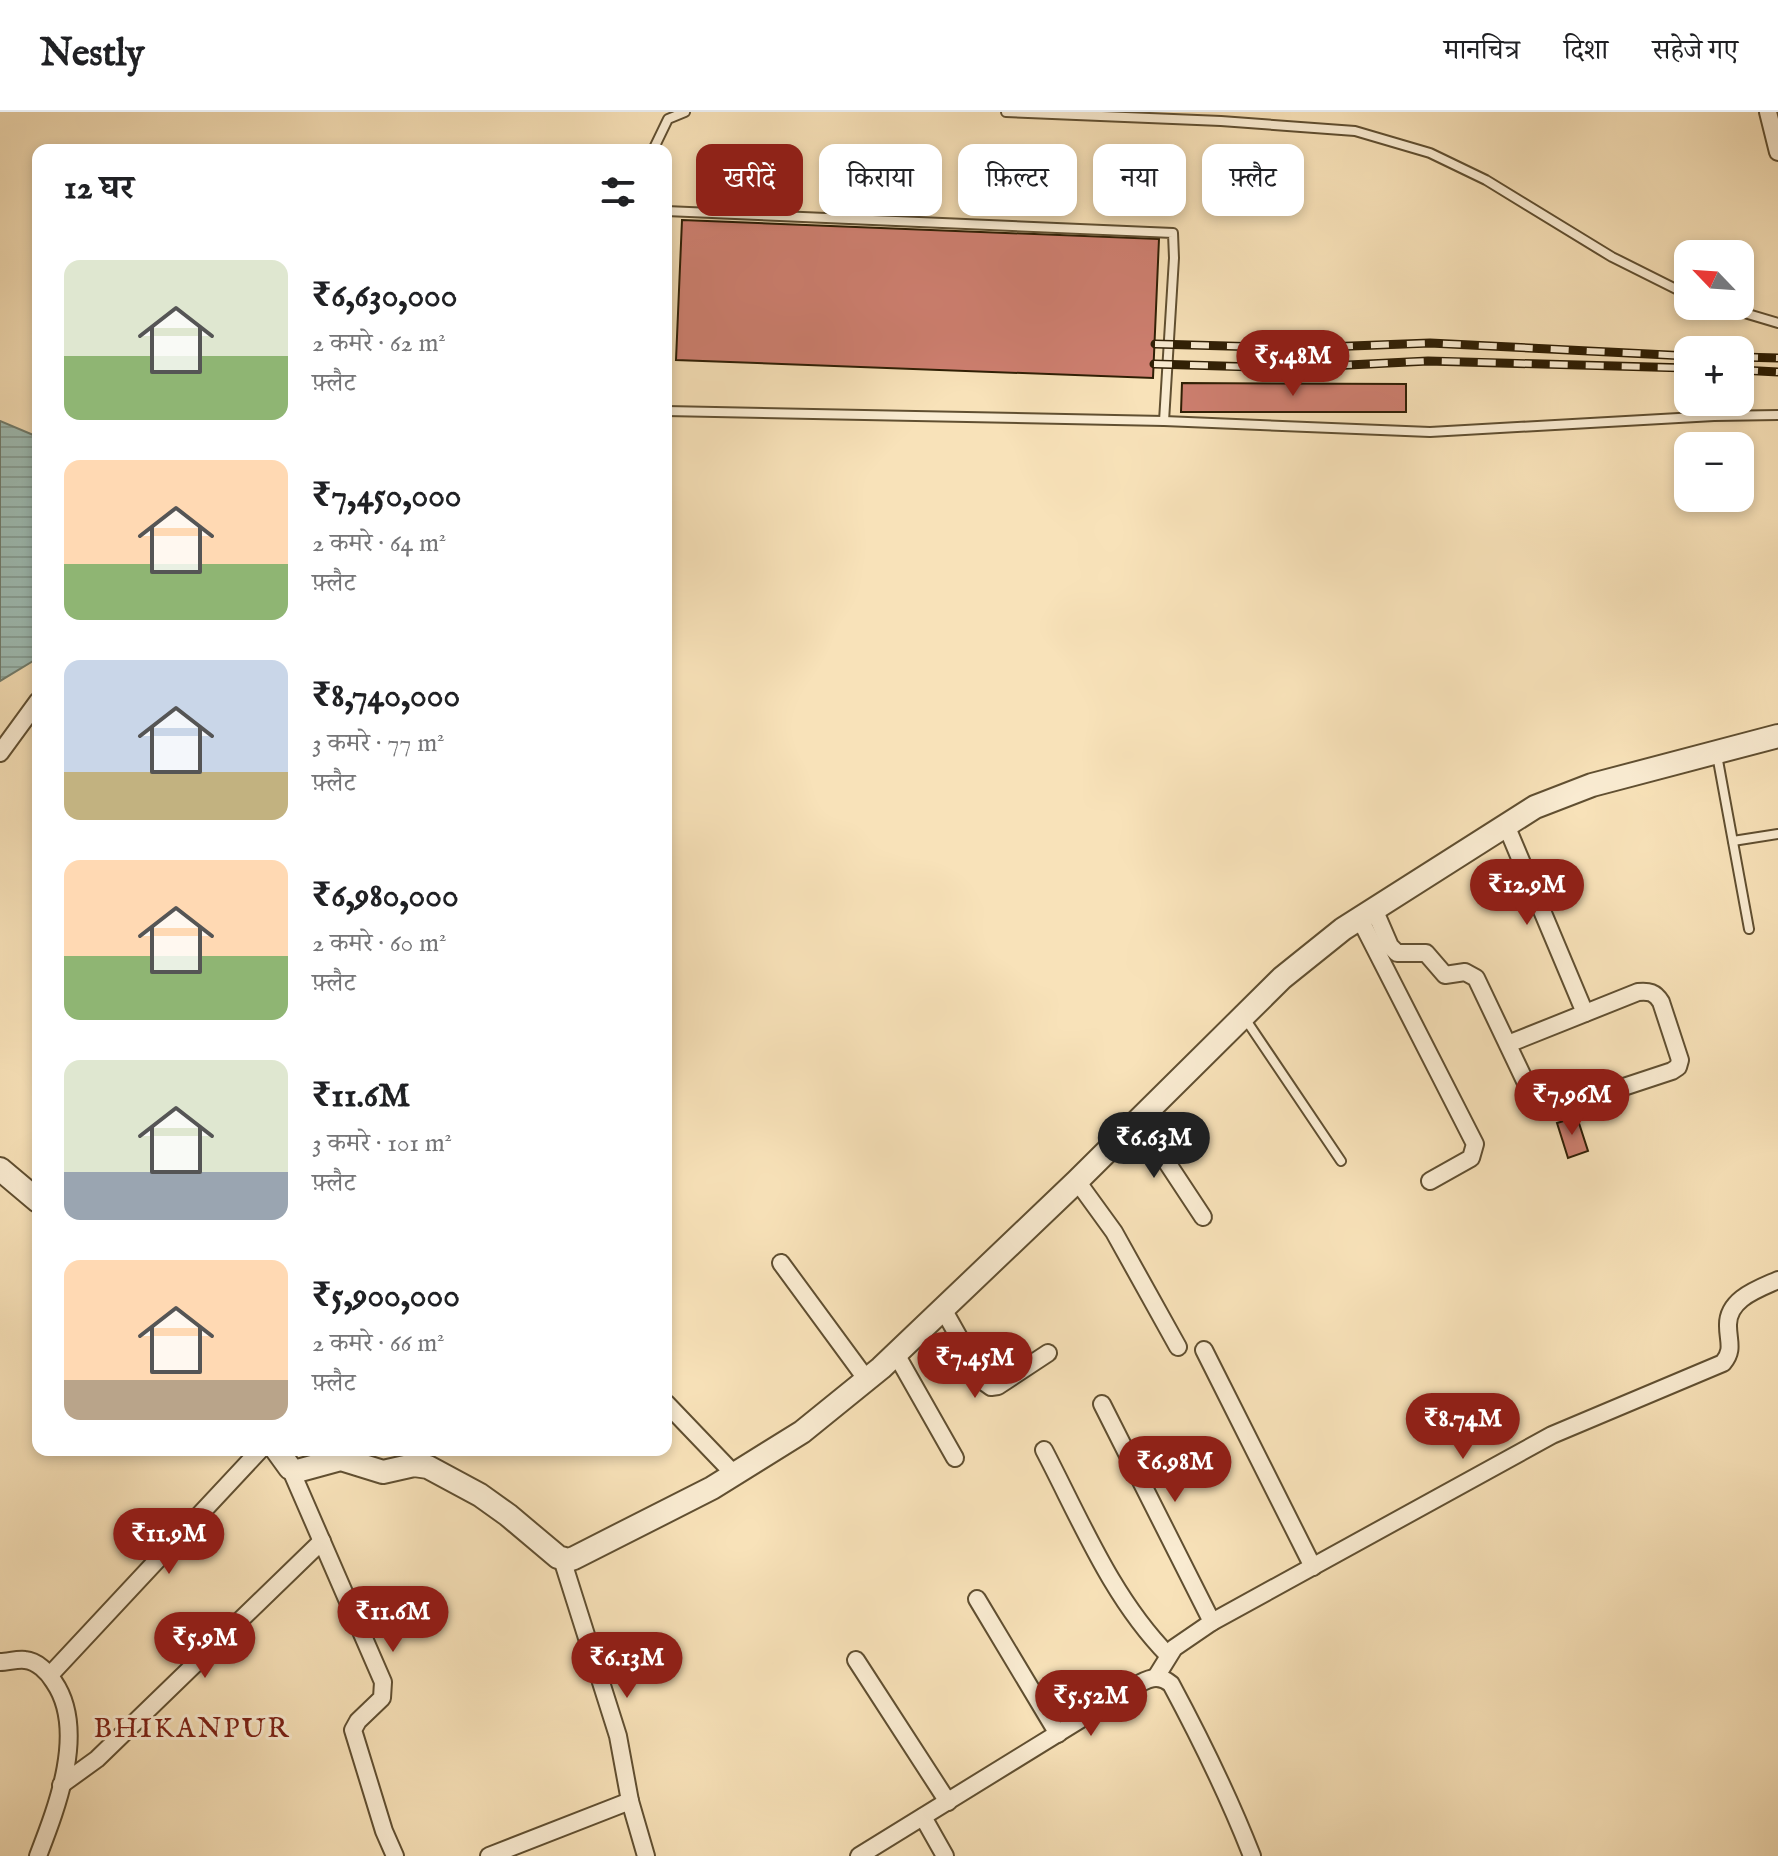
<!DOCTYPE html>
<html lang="hi">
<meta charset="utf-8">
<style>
body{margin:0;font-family:"IM FELL English","Noto Serif Devanagari",serif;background:#f2f2f2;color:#202124;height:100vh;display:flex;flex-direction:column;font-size:30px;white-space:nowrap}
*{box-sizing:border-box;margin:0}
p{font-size:26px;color:#757577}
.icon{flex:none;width:44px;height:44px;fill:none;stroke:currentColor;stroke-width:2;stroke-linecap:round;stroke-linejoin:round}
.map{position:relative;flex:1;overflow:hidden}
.panel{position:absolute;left:32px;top:32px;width:640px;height:1312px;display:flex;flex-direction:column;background:#fff;border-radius:16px;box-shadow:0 4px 12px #0003}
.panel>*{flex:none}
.banner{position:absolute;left:696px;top:32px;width:760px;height:72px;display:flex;gap:16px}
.needle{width:52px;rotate:295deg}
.buttons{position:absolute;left:1674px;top:128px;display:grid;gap:16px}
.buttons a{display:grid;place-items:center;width:80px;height:80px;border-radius:16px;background:#fff;box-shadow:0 4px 12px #0003;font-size:40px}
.price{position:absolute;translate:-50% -68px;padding:0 18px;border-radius:28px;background:#8f2418;color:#fff;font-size:26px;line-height:52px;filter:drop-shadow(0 2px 4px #0008)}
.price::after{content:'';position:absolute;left:50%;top:48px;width:24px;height:18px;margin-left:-12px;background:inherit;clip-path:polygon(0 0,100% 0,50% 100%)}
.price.on{background:#222;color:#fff}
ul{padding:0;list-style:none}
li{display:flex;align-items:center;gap:24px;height:200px;padding:0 32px}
li span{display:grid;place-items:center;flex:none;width:224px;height:160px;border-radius:16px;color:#555}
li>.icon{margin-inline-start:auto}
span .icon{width:96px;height:96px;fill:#fffc;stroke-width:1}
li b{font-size:34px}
h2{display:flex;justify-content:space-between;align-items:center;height:96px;padding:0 32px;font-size:34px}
.tag{padding:0 28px;border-radius:16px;background:#fff;box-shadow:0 4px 12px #0003;font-size:28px;line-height:72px}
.tag.on{background:#8f2418;color:#fff}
header{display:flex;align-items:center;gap:48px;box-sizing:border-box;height:112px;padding:0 40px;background:#fff;border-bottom:2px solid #e0e0e0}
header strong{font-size:38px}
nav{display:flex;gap:44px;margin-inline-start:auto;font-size:28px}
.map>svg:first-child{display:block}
</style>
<header>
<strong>Nestly</strong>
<nav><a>मानचित्र</a><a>दिशा</a><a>सहेजे गए</a></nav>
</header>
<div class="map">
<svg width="1778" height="1744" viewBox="0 0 1778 1744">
<defs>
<pattern id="water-rules" width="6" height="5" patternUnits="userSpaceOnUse" patternTransform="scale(2)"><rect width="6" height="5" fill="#9ebdb5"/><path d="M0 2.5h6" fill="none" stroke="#88a29a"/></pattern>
</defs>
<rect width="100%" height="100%" fill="#f8e2b9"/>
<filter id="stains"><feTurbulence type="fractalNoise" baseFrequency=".0025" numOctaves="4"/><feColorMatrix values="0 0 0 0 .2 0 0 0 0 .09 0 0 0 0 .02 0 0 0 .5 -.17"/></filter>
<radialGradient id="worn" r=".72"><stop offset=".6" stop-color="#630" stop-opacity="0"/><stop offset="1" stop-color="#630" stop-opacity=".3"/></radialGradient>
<polygon fill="url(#water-rules)" stroke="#717d6e" stroke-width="2" points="0,309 38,325 38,546 0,569"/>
<g fill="#ce7f70" stroke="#2e1e04" stroke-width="2">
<polygon points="682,108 1159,127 1153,266 676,248"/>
<polygon points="1182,271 1406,272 1406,300 1181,300"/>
<polygon points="1577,1005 1588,1039 1568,1046 1557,1011"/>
</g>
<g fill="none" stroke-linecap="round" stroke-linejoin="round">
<defs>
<g id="service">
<polyline points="1006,0 1221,9 1355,19 1430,41 1486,68 1612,145 1688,183"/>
<polyline points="653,38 668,7 685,0"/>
<polyline points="666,99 1173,121 1174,146 1164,309"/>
<polyline points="1721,194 1778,211"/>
<polyline points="666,299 1164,309 1430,320 1714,304 1778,303"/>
<polyline points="1717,643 1749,817"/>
<polyline points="1733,729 1778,722"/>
<polyline points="1244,905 1341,1049"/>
</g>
<g id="minor">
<polyline points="1768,0 1778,40"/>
<polyline points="0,641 38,589"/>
<polyline points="1506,713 1585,901"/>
<path d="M1374,797L1390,834L1397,841H1426L1445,863L1465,860L1476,866L1535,990L1539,996L1554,998L1672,959L1678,955L1680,948L1661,890C1655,880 1649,879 1638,880L1508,932"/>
<polyline points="1360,807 1475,1032 1471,1046 1430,1069"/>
<polyline points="1139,1008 1203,1105"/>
<polyline points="1077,1069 1114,1120 1178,1235"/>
<polyline points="781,1151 867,1268"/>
<polyline points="943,1197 984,1270 991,1275 998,1274 1048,1241"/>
<polyline points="1204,1238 1313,1455"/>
<polyline points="896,1242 955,1346"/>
<polyline points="666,1291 734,1362"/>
<polyline points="1102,1292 1212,1510"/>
<path d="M1044,1338C1081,1409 1112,1486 1168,1543"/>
<polyline points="290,1356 383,1570 382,1586 358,1609 353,1618 384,1719 395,1744"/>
<polyline points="562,1447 618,1624 630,1689 646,1744"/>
<polyline points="977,1487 1058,1622"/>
<polyline points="856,1548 948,1690"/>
<path d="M0,1550C8,1550 17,1547 25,1548C37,1549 48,1560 54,1570C87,1618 57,1695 38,1744"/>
<polyline points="50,1563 260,1338"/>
<path d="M1156,1565L1174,1536L1212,1510L1552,1323L1723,1251C1734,1238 1728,1229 1728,1214C1727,1187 1758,1177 1778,1168"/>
<polyline points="61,1673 97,1647 322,1429"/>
<polyline points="923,1705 945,1744"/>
<polyline points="489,1744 630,1689"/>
<path d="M859,1744L1133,1575C1147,1567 1158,1561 1171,1572C1201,1628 1229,1685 1252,1744"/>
</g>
<g id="tertiary">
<polyline points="0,1057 38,1089"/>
<polyline points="277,1338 290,1356 297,1359 341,1347 383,1360 414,1353 428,1355 480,1383 508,1403 558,1445 568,1448 574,1446 712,1376 802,1320 881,1256 1077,1069 1282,866 1343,817 1535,695 1592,673 1778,624"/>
</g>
</defs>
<use href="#service" stroke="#604f31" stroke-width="12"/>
<use href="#minor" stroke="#604f31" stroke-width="20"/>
<use href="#tertiary" stroke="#604f31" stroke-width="26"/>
<use href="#service" stroke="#faecd2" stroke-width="8"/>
<use href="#minor" stroke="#faecd2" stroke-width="16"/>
<use href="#tertiary" stroke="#faecd2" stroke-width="22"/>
<defs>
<g id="rail">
<polyline points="1155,232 1299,236 1430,231 1688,244"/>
<polyline points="1740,245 1778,246"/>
<polyline points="1154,252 1289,256 1428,249 1688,256"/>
<polyline points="1740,258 1778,260"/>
</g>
</defs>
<use href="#rail" stroke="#2e1e04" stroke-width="9"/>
<use href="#rail" stroke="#faecd2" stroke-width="6" stroke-dasharray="18" stroke-linecap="butt"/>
</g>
<g text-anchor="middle" stroke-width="6" stroke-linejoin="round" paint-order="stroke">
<g font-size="28" letter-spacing="2" fill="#7a1f14" stroke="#faecd2">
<text x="192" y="1625">BHIKANPUR</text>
</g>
</g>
<rect width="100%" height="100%" filter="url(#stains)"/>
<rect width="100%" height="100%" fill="url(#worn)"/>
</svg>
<div class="buttons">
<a><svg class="needle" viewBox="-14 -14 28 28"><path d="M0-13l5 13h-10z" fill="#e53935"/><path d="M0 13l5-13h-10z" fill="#757577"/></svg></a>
<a>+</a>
<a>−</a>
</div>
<b class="price" style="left:1293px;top:286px">₹5.48M</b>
<b class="price" style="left:1527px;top:815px">₹12.9M</b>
<b class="price" style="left:1572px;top:1025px">₹7.96M</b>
<b class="price on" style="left:1154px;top:1068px">₹6.63M</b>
<b class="price" style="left:975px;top:1288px">₹7.45M</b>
<b class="price" style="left:1463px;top:1349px">₹8.74M</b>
<b class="price" style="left:1175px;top:1392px">₹6.98M</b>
<b class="price" style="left:169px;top:1464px">₹11.9M</b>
<b class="price" style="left:393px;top:1542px">₹11.6M</b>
<b class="price" style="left:205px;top:1568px">₹5.9M</b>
<b class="price" style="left:627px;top:1588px">₹6.13M</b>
<b class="price" style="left:1091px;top:1626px">₹5.52M</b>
<div class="banner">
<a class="tag on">खरीदें</a>
<a class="tag">किराया</a>
<a class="tag">फ़िल्टर</a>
<a class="tag">नया</a>
<a class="tag">फ़्लैट</a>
</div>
<section class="panel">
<h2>12 घर<svg class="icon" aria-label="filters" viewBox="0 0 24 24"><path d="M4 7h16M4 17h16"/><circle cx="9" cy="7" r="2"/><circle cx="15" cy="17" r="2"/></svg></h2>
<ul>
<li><span style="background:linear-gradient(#dfe7d0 60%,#8fb573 0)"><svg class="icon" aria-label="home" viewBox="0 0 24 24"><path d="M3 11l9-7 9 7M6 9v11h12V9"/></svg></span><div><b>₹6,630,000</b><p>2 कमरे · 62 m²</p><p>फ़्लैट</p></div></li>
<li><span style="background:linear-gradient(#ffd9b3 65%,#8fb573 0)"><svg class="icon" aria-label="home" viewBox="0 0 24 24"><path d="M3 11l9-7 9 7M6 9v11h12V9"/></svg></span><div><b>₹7,450,000</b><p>2 कमरे · 64 m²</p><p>फ़्लैट</p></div></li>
<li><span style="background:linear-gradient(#c9d6e8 70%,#c2b280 0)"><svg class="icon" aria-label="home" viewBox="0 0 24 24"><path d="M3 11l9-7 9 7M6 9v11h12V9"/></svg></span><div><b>₹8,740,000</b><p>3 कमरे · 77 m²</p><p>फ़्लैट</p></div></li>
<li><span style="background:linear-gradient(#ffd9b3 60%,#8fb573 0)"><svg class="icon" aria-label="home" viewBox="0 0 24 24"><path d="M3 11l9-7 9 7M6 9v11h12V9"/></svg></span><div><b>₹6,980,000</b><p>2 कमरे · 60 m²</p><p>फ़्लैट</p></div></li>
<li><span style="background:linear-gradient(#dfe7d0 70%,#9aa5b1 0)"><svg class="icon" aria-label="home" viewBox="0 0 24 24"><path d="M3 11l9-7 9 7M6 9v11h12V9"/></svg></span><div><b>₹11.6M</b><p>3 कमरे · 101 m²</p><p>फ़्लैट</p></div></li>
<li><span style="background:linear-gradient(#ffd9b3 75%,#b9a48a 0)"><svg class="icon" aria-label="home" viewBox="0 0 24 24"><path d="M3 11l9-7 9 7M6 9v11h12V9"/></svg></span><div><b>₹5,900,000</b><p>2 कमरे · 66 m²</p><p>फ़्लैट</p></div></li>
</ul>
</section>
</div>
